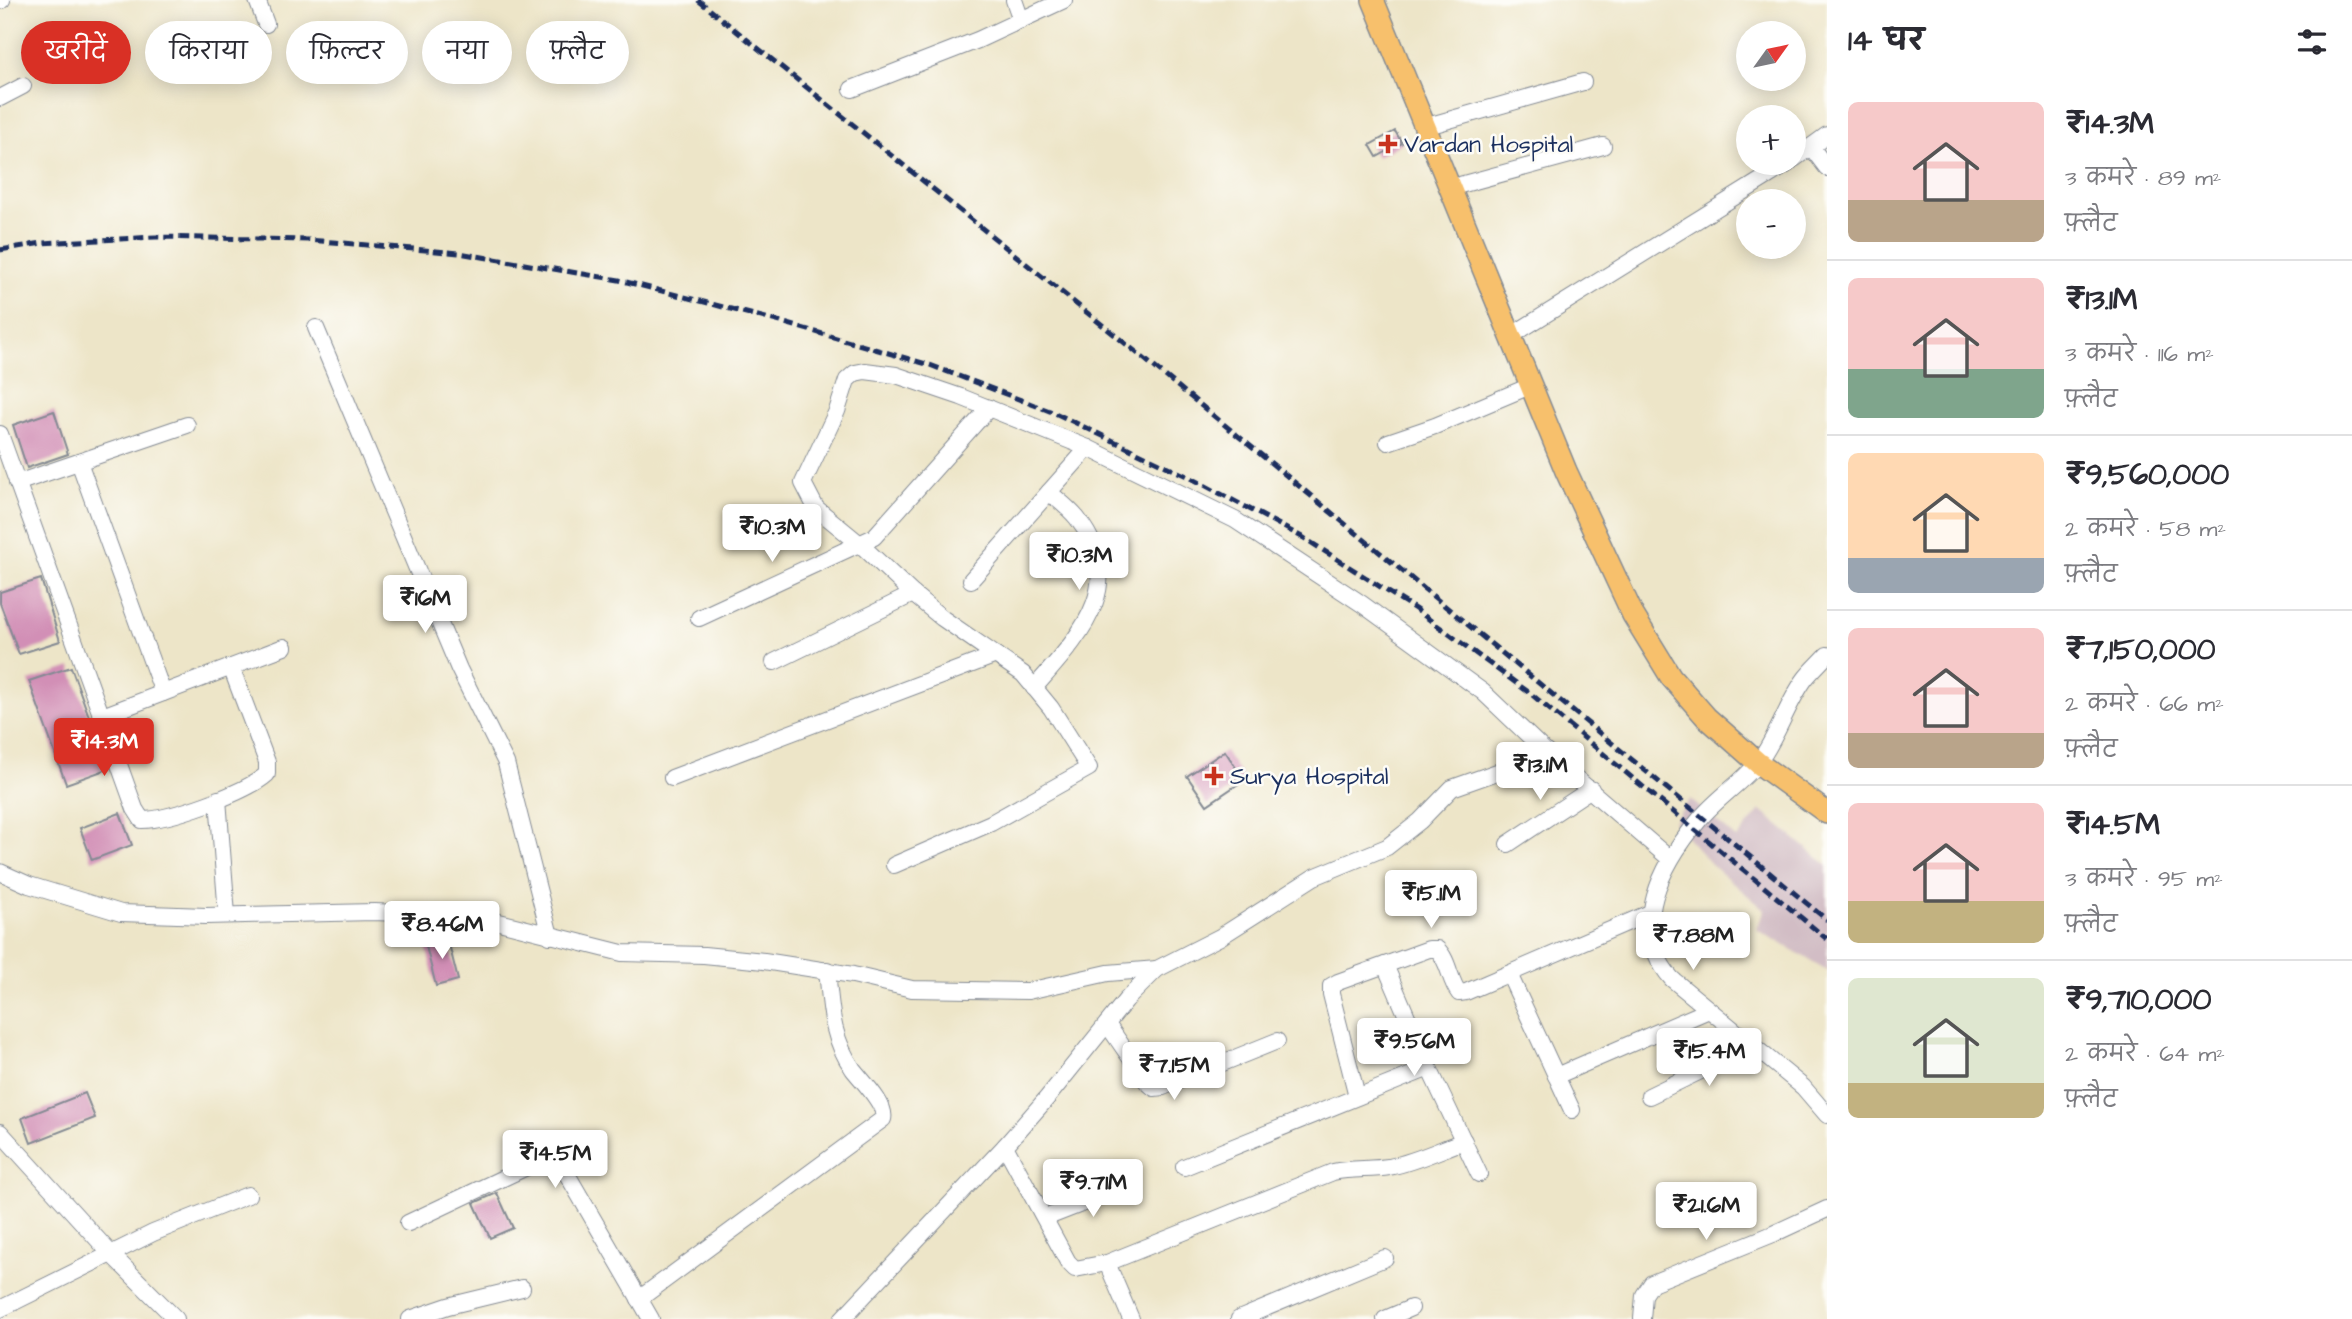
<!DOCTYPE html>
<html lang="hi">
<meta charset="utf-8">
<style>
body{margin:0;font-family:"Architects Daughter","Playpen Sans Deva",sans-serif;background:#f7f7f7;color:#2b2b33;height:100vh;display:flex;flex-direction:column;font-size:26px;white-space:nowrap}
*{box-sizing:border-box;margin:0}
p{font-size:23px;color:#7c7c81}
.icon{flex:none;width:38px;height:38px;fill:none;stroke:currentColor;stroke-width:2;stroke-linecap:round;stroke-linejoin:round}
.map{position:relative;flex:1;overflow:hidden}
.side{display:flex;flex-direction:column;background:#fff;width:525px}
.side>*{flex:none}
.top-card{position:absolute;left:21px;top:21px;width:665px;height:63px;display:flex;gap:14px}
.needle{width:46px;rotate:57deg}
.buttons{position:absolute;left:1736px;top:21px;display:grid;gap:14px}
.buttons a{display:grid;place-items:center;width:70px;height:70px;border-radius:50%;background:#fff;box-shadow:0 4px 18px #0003;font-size:35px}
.price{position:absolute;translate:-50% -60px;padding:0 16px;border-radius:7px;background:#fff;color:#222;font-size:23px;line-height:46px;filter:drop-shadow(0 2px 4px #0008)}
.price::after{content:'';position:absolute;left:50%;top:42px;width:21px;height:16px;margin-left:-10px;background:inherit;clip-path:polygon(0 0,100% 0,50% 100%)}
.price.current{background:#d93025;color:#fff}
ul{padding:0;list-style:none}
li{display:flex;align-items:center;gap:21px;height:175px;padding:0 21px}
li+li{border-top:2px solid #e1e1e2}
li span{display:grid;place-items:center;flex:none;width:196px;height:140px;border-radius:10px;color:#555}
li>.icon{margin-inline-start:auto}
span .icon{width:84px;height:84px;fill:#fffc;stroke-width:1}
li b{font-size:30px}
h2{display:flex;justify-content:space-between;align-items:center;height:84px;padding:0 21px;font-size:30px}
.pill{padding:0 24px;border-radius:32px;background:#fff;box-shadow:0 4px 18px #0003;font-size:24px;line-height:63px}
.pill.current{background:#d93025;color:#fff}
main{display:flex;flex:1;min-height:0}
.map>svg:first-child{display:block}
</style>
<main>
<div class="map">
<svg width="1827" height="1319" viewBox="0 0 1827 1319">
<rect width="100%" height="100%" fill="#fdfcf7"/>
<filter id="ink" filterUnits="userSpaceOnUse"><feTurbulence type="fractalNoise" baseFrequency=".0143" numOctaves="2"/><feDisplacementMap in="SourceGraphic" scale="14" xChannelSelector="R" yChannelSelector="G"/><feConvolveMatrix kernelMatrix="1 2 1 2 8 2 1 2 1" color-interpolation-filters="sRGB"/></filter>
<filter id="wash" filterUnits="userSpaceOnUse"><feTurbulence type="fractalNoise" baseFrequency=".00686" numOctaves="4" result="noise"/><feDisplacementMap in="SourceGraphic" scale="28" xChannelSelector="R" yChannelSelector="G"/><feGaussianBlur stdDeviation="1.57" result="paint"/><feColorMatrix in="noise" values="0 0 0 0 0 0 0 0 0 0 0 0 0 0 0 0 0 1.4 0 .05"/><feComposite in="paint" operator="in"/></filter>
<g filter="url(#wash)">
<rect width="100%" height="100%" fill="#ede5c8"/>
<polygon fill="#d2bdc5" points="1690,799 1737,839 1760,810 1827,865 1827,970 1756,929 1765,910 1713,866 1673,822"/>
<g id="blocks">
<g fill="#d28fb6">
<polygon points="1395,131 1402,143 1377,157 1370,145"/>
<polygon points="54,411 68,454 27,468 13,425"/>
<polygon points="41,579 60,641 19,654 0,603 0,592"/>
<polygon points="71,667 108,769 66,784 29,681"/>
<polygon points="1225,751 1244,780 1207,805 1187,776"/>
<polygon points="120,813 132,845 92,860 80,828"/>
<polygon points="447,936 458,980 436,986 425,942"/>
<polygon points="85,1093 95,1118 31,1143 22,1118"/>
<polygon points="497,1193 513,1228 490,1238 474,1203"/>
</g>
</g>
</g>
<g filter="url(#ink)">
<use href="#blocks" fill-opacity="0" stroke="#848a93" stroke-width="2"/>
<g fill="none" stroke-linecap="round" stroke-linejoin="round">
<defs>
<g id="minor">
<polyline points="257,0 266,24"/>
<polyline points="1014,0 1021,20"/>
<polyline points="0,1 2,0"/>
<polyline points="852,89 978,40 1064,0"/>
<polyline points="0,98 23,86"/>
<polyline points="1424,127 1583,82"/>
<polyline points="1811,147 1827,168"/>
<polyline points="1794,159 1827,135"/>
<polyline points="1449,188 1603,146"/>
<polyline points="316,328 459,669 506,763 550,936"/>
<polyline points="1509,337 1789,163"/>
<path d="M0,434L135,809L142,820C169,820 246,793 267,774V762L231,667"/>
<polyline points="1388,442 1435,426 1530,386"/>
<polyline points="79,462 163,693"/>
<polyline points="17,483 187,425"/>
<polyline points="971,580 1088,448"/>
<polyline points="699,618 874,537 989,408"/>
<path d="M1827,655C1820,663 1811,671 1805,679C1786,705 1777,739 1757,764C1740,784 1716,799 1699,820C1662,864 1627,928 1672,979L1803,1087L1827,1115"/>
<polyline points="774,662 913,594"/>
<path d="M1034,688C1079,636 1130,586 1077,518C1069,508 1058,500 1049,492"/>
<polyline points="100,717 284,647"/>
<polyline points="672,778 996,655"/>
<polyline points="218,799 227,915"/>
<polyline points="1508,844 1591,789"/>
<polyline points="894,865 991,823 1089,768 1051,708 1023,674 942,618 913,594 861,545 816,508 803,483 837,411 847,380 855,373 865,371 896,375 961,397 1088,448 1235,520 1362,604 1483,692 1548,754 1670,859"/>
<polyline points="0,872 29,885 121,913 206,916 374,912 447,915 483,918 622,953 704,955 764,961 853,975 912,989 1028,991 1108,973 1157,969"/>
<polyline points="1385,965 1429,1068 1479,1174"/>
<polyline points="1509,974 1572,1110"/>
<polyline points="1107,1024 1147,1082 1154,1088 1163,1087 1277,1041"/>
<polyline points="1556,1076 1709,1010"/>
<path d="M1357,1096L1331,994V986L1338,982L1429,949H1437C1449,960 1449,980 1459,993L1466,992L1652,912"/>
<polyline points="1649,1096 1752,1046"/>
<polyline points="0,1132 111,1254 176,1319"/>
<path d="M1005,1146L1068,1262L1075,1269L1107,1263L1333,1172C1352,1168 1370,1170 1389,1167C1415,1162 1439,1150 1464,1141"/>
<polyline points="1184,1167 1429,1068"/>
<polyline points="1045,1218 1127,1186"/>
<polyline points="408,1223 537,1162 551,1158 560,1162 651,1319"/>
<polyline points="1107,1263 1131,1319"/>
<path d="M639,1299L883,1119C887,1105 862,1081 853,1069C831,1037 831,1008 827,970"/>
<polyline points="0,1309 153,1233 248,1195"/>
<polyline points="410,1319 448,1306 522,1288"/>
<polyline points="842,1319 1005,1146 1047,1098 1126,1000 1157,969 1220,937 1314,877 1387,847 1420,821 1452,788 1548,754"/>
<polyline points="1239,1319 1385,1258"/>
<polyline points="1385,1319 1411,1308"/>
<polyline points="1642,1319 1644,1295 1652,1283 1773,1234 1827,1209"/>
</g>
<polyline id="major" points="1373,0 1566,471 1633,615 1671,677 1706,717 1758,763 1827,813"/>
</defs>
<use href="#minor" stroke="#848a93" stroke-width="18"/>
<use href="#major" stroke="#848a93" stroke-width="24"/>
<use href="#minor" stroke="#fff" stroke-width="16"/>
<use href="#major" stroke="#f7c06c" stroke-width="21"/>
<g stroke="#1b2f5e" stroke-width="5" stroke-dasharray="10 5" stroke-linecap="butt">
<polyline points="698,0 1136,352 1827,920"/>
<polyline points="0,250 42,243 156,237 309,240 459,253 619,280 781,322 930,365 1055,413 1193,479 1304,538 1415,609 1531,694 1827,939"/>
</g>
</g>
</g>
<g fill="#c8321e" stroke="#fdfcf7" stroke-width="2.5">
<path d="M1384.5 133.5h7v7h7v7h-7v7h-7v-7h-7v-7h7z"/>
<path d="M1210.5 765.5h7v7h7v7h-7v7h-7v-7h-7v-7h7z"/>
</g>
<g text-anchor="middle" stroke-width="5" stroke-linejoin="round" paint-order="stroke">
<g font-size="24" fill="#1b2f5e" stroke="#fdfcf7" text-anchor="start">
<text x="1404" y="152">Vardan Hospital</text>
<text x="1230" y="784">Surya Hospital</text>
</g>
</g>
</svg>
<div class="buttons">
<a><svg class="needle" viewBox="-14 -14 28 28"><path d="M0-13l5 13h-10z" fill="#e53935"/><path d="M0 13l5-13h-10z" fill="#7c7c81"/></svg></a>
<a>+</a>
<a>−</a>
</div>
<b class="price" style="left:772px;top:564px">₹10.3M</b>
<b class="price" style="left:1079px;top:592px">₹10.3M</b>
<b class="price" style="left:425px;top:635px">₹16M</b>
<b class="price current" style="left:104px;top:778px">₹14.3M</b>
<b class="price" style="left:1540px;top:802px">₹13.1M</b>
<b class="price" style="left:1431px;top:930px">₹15.1M</b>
<b class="price" style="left:442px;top:961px">₹8.46M</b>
<b class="price" style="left:1693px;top:972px">₹7.88M</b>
<b class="price" style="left:1414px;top:1078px">₹9.56M</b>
<b class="price" style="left:1709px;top:1088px">₹15.4M</b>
<b class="price" style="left:1174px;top:1102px">₹7.15M</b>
<b class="price" style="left:555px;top:1190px">₹14.5M</b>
<b class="price" style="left:1093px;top:1219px">₹9.71M</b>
<b class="price" style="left:1706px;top:1242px">₹21.6M</b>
<div class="top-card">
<a class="pill current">खरीदें</a>
<a class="pill">किराया</a>
<a class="pill">फ़िल्टर</a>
<a class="pill">नया</a>
<a class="pill">फ़्लैट</a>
</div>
</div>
<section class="side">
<h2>14 घर<svg class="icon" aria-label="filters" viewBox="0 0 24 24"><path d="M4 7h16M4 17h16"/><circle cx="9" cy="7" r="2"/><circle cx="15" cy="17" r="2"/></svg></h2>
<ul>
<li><span style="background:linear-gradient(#f6c9c9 70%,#b9a48a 0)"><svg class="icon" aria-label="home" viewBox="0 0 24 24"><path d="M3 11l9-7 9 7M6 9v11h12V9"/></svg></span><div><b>₹14.3M</b><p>3 कमरे · 89 m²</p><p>फ़्लैट</p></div></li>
<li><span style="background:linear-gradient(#f6c9c9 65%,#7fa58c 0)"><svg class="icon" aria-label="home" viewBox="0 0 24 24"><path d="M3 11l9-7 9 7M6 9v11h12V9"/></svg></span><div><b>₹13.1M</b><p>3 कमरे · 116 m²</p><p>फ़्लैट</p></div></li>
<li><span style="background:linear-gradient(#ffd9b3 75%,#9aa5b1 0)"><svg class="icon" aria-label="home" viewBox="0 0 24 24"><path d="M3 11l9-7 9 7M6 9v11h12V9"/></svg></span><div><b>₹9,560,000</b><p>2 कमरे · 58 m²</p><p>फ़्लैट</p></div></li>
<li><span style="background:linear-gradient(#f6c9c9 75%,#b9a48a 0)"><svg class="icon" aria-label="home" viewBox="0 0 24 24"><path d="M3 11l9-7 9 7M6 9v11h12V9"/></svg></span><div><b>₹7,150,000</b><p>2 कमरे · 66 m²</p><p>फ़्लैट</p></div></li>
<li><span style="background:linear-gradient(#f6c9c9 70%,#c2b280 0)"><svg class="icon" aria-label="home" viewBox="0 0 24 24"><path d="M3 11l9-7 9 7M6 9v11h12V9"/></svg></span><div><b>₹14.5M</b><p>3 कमरे · 95 m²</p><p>फ़्लैट</p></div></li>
<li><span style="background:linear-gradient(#dfe7d0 75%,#c2b280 0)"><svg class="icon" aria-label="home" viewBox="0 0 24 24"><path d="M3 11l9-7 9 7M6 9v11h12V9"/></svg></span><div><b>₹9,710,000</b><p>2 कमरे · 64 m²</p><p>फ़्लैट</p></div></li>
</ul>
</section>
</main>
